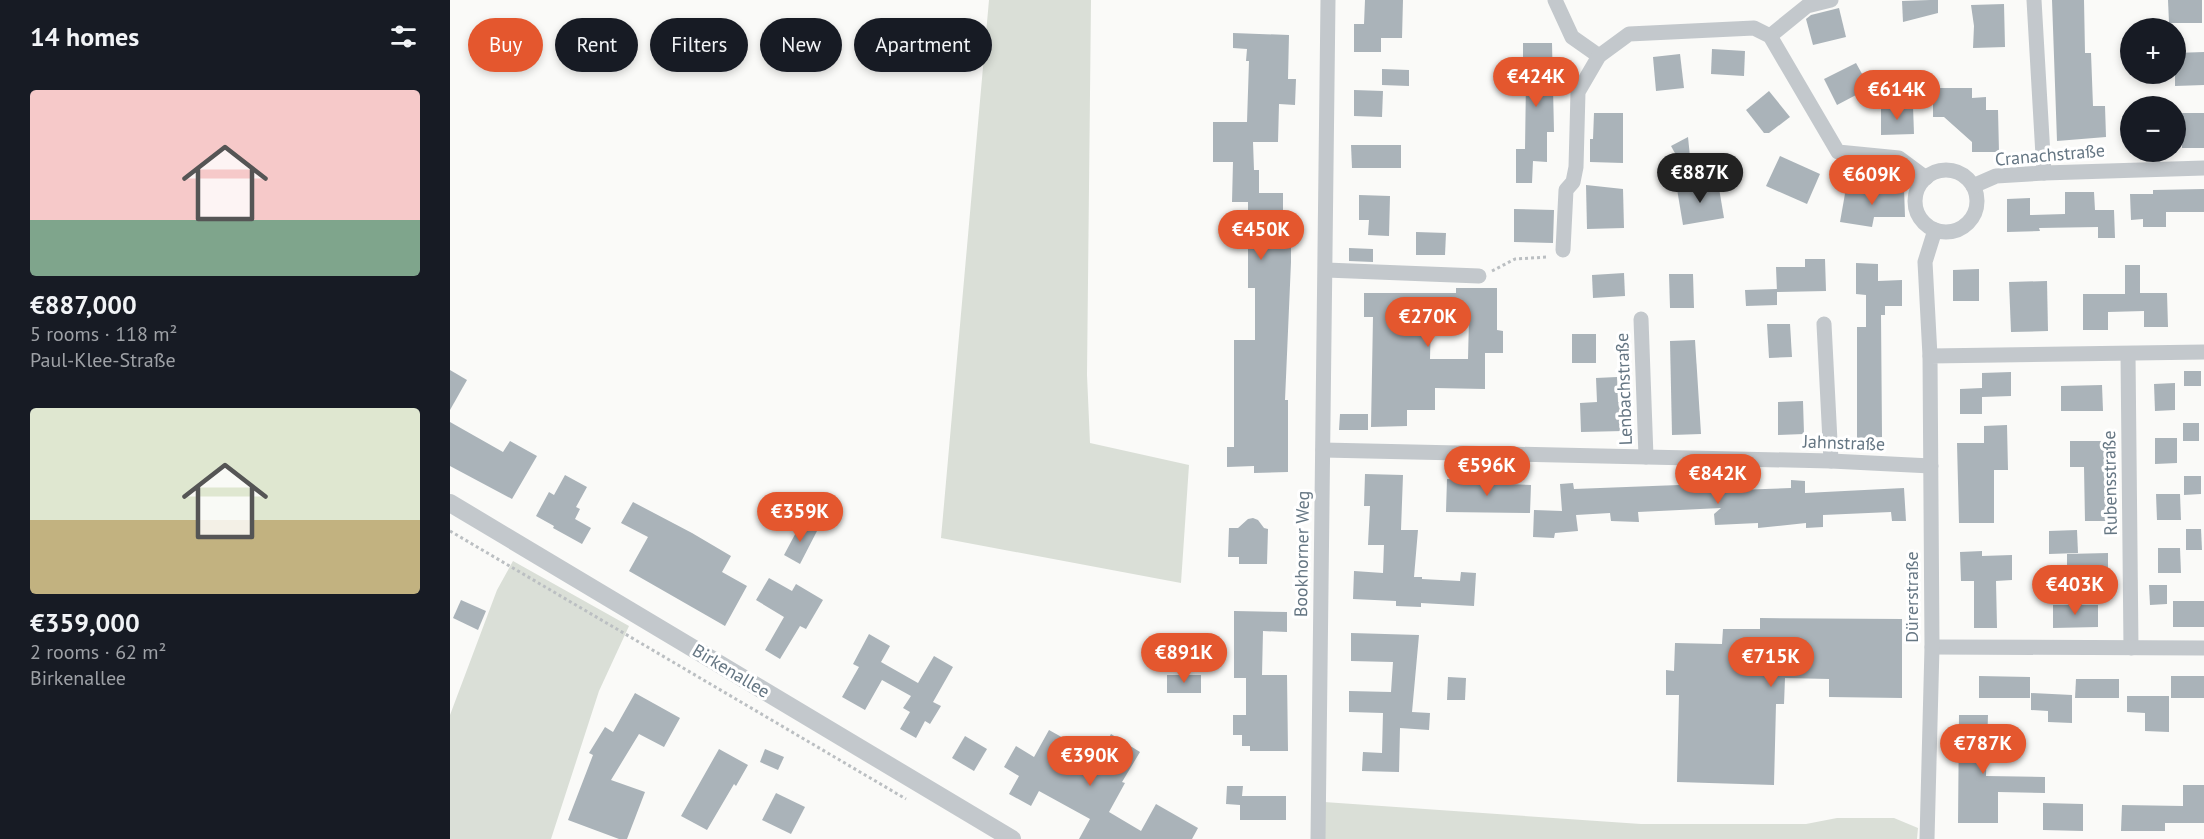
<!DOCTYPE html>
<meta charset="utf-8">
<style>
body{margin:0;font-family:"PT Sans",sans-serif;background:#242831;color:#f1f3f6;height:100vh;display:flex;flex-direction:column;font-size:22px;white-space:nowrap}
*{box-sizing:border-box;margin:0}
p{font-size:20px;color:#9ea1a6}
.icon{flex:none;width:33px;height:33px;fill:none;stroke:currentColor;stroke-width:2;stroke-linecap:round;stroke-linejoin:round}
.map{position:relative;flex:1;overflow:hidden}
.details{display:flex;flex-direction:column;background:#171b24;width:450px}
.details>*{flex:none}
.hud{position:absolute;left:18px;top:18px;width:570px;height:54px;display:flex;gap:12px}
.controls{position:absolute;left:1670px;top:18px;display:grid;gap:12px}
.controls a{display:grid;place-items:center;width:66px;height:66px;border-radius:50%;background:#171b24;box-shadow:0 3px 9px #0003;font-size:30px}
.price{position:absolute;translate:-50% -51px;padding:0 14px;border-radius:21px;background:#e4572e;color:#fff;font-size:20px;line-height:39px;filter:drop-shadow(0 2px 3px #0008)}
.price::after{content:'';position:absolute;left:50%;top:36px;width:18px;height:14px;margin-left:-9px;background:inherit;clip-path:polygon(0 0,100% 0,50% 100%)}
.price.active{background:#222;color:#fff}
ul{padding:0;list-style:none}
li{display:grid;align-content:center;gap:12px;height:318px;padding:0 30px}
li span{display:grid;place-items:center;height:186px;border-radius:6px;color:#555}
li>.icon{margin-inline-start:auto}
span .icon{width:108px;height:108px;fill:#fffc;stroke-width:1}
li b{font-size:26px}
h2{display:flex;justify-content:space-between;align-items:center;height:72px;padding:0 30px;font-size:26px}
.tag{padding:0 21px;border-radius:27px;background:#171b24;box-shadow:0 3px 9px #0003;font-size:21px;line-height:54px}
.tag.active{background:#e4572e;color:#fff}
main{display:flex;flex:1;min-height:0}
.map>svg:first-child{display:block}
</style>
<main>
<section class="details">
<h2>14 homes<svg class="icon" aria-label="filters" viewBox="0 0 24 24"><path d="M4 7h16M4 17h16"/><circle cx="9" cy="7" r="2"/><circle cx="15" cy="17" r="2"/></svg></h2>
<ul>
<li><span style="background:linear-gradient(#f6c9c9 70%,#7fa58c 0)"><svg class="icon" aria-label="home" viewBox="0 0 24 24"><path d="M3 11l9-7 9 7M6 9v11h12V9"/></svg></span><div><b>€887,000</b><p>5 rooms · 118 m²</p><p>Paul-Klee-Straße</p></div></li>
<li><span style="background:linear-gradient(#dfe7d0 60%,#c2b280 0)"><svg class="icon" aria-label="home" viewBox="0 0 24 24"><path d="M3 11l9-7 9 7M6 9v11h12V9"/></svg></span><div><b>€359,000</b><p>2 rooms · 62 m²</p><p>Birkenallee</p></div></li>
</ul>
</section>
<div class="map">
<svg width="1754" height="839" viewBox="0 0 1754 839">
<rect width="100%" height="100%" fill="#fafaf8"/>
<g fill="#dadfd7">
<polygon points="539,0 641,0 637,375 640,443 739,465 731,583 491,538"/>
<polygon points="63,561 179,626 149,691 101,839 0,839 0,715 47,590"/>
<polygon points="874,802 1191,824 1356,824 1387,818 1444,818 1468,828 1467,839 873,839"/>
</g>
<g fill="#aab3b9" fill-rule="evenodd">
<polygon points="915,0 953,0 952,38 931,38 931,52 904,52 904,24 914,24"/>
<polygon points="1480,0 1488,0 1488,13 1453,22 1452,1"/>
<polygon points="1602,0 1634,0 1635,53 1641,53 1643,106 1655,106 1656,137 1607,141"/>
<polygon points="1718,0 1752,0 1752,23 1719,23"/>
<polygon points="1554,4 1555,47 1523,48 1524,26 1521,5"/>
<polygon points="1389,8 1396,37 1363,45 1356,19 1361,15"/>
<polygon points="783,33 839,35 838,79 846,79 845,105 829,104 828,142 803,142 804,170 809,170 809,193 833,193 833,214 841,214 841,262 835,400 838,400 838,472 804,473 804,466 777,467 777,447 784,447 784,340 805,340 805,288 798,288 798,202 782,202 783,162 763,162 763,122 797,122 799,61 796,61 797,49 783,48"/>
<polygon points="1073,43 1102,43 1104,132 1097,132 1097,162 1083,161 1082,183 1066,183 1066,149 1075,149 1076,80 1073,80"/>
<polygon points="1262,49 1295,51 1294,76 1261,74"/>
<polygon points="1754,52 1754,85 1725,86 1725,53"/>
<polygon points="1230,54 1234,88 1206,91 1203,57"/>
<polygon points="1406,63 1421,90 1410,87 1406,95 1387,105 1374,79"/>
<polygon points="932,69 959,70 959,86 932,85"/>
<polygon points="1483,88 1522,88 1522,98 1536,97 1536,110 1548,110 1549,152 1522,152 1522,142 1494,117 1483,117"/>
<polygon points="904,90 933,91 932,117 904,116"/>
<polygon points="1319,91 1340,117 1319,133 1314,133 1296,110"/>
<polygon points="1463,106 1464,134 1431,135 1431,107"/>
<polygon points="1144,113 1173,113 1173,163 1140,162 1140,139 1143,139"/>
<polygon points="1731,113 1754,113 1754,148 1732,148"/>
<polygon points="1238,137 1243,186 1221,146"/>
<polygon points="901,145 951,145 951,168 902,168"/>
<polygon points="1330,156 1370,174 1357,204 1316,186"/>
<polygon points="1268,182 1274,218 1233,225 1227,189"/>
<polygon points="1136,185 1173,189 1174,228 1137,229"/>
<polygon points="1396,188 1428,194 1429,188 1454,188 1455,217 1424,217 1422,227 1390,222"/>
<polygon points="1754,189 1754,212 1716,212 1716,227 1693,227 1693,219 1681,220 1680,194 1703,194 1703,190"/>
<polygon points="1615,192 1644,192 1645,210 1664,210 1665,238 1648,238 1648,227 1589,228 1590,231 1557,232 1557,199 1580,198 1580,215 1615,214"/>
<polygon points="909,195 940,196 939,236 918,235 919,220 909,220"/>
<polygon points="1064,209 1104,210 1103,243 1064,242"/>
<polygon points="966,232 996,233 995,255 966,255"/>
<polygon points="899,248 923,249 923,262 899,261"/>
<polygon points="1355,259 1375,259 1376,291 1327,292 1326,267 1355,267"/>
<polygon points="1406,263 1428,264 1428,281 1452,280 1452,306 1435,306 1435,315 1431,315 1432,437 1407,438 1407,327 1416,327 1416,295 1406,294"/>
<polygon points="1675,265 1690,265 1690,293 1717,293 1718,327 1694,327 1694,311 1658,312 1658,330 1633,330 1633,294 1675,294"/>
<polygon points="1529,269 1529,301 1503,301 1503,270"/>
<polygon points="1174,273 1175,296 1143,298 1142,275"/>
<polygon points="1219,274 1243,274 1244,308 1220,308"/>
<polygon points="1597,281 1598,331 1561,332 1559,282"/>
<path d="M1006,288H1047V330L1053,331V353H1035V389L985,388V410H957V426L921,427L923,317H914V293H1006ZM981,317L1019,318L1018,359H980Z"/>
<polygon points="1327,289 1327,305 1296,306 1295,290"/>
<polygon points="1317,324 1340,324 1342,357 1319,358"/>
<rect x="1122" y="334" width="24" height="29"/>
<polygon points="1245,340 1251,434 1222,435 1220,341"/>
<polygon points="0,370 17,380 0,410"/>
<rect x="1734" y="371" width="17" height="15"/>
<polygon points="1561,372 1561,396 1532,397 1532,414 1510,414 1510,389 1532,388 1532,373"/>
<polygon points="1167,377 1168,402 1172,402 1173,431 1131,432 1130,403 1147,402 1146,378"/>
<polygon points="1725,383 1725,410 1705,411 1704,384"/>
<polygon points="1652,385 1653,411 1611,411 1611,386"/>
<polygon points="1353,401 1354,434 1328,435 1328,402"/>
<polygon points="890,414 918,414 918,430 889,430"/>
<polygon points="0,422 53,452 60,441 87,456 62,499 0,466"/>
<rect x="1733" y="423" width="16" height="18"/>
<polygon points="1557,425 1558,470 1544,470 1544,523 1509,523 1507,443 1534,443 1534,426"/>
<polygon points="1705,438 1727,438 1727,463 1705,464"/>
<polygon points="1620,441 1656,441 1657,521 1635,521 1634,467 1620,467"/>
<polygon points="915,474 953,475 951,530 968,530 964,577 972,577 972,579 1010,581 1011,572 1026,573 1024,606 971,603 971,607 946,606 946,601 903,599 904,571 933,573 934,545 918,545 920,506 914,506"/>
<polygon points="115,475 137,487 126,507 130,509 125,519 141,528 132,544 103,528 104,526 86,516 99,492 104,495"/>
<polygon points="1734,476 1751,476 1751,494 1734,495"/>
<polygon points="997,479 1026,480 1026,483 1081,485 1080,513 996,512"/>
<polygon points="1341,480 1355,481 1355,493 1454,488 1456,521 1442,521 1441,512 1373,515 1373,527 1356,528 1356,523 1308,528 1308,523 1265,525 1264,514 1271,508 1188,512 1189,522 1161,521 1160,513 1126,515 1128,531 1105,533 1104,538 1083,537 1084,510 1112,511 1110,484 1123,483 1124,489 1255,484 1256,491 1341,488"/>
<polygon points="1706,494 1730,494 1731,520 1707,520"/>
<polygon points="183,502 242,533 281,556 272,572 297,586 275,626 179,571 198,537 171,523"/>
<polygon points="803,518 808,520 814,528 818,529 817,564 789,564 789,557 778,557 779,528 788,528 798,519"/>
<polygon points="351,523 367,531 350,564 334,555"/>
<polygon points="1736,529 1751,529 1752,550 1736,550"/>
<polygon points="1627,530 1628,553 1599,554 1599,531"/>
<polygon points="1708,548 1730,548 1731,573 1708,573"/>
<polygon points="1532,551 1532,556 1562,555 1562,580 1546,581 1547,628 1524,628 1524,581 1511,581 1510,552"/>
<polygon points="1658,553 1658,576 1617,577 1617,554"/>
<polygon points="319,578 342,591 346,584 373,600 356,629 350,626 330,659 315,650 334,617 306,600"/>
<polygon points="1699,585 1717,585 1717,604 1700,605"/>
<polygon points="11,600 36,611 28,630 3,618"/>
<rect x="1723" y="601" width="31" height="26"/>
<polygon points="1603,605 1648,605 1648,627 1603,628"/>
<polygon points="784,611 837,612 837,632 813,631 812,675 837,675 838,751 800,751 800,746 792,746 792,735 783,735 783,715 796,715 796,678 784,678"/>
<polygon points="1310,618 1452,619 1452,698 1379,697 1379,679 1335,678 1334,704 1326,704 1324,785 1227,782 1229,695 1216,695 1216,670 1224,671 1225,643 1272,644 1273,629 1310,629"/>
<polygon points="901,633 969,635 962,712 980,713 979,730 950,728 949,772 912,771 913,752 932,753 933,713 899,712 899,691 941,692 943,662 901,661"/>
<polygon points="419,634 440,646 431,662 468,683 484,656 503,667 483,702 491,706 480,724 475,721 466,738 450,729 460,712 453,708 461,696 432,680 415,710 392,697 409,667 403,664"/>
<rect x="717" y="675" width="34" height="18"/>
<polygon points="1529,676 1580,677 1580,698 1529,698"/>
<rect x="1721" y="676" width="33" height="22"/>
<polygon points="998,677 1016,678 1015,700 997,700"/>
<polygon points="1626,679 1669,679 1669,698 1625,698"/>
<polygon points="185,693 230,718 214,747 189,734 161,780 195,792 177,839 169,839 118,820 143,755 139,753 155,727 163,732"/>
<polygon points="1581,693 1622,695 1622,723 1598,722 1598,711 1581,710"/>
<polygon points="1677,696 1719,696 1719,732 1695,731 1695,713 1677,712"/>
<polygon points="1509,715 1538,715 1536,776 1595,777 1595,793 1548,792 1548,823 1508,823"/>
<polygon points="599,730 633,749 637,741 652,750 661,734 690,752 672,782 675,783 659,812 691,831 706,804 748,828 742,839 629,839 640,819 589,791 581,806 559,794 569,776 554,767 566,746 584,757"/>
<polygon points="515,736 537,749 524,771 502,758"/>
<polygon points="269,749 298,765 286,786 284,784 257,830 231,816"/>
<polygon points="315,749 334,757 328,770 310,762"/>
<polygon points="1733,785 1754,785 1754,823 1715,823 1715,831 1671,831 1672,805 1733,806"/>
<polygon points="777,786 793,786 792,796 836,796 836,820 790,820 790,805 776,804"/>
<polygon points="326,793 355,807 341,834 312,820"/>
<polygon points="1593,803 1633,804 1633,831 1593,830"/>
</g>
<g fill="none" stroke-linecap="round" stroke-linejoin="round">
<g stroke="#bbbfc2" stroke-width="3" stroke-dasharray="3 3" stroke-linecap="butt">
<polyline points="1042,271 1065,259 1098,257"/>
<polyline points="0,531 456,799"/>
</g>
<g stroke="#c3c8cc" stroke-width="15">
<polyline points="1105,0 1122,37 1149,56"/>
<polyline points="1584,0 1594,173"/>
<polyline points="1320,36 1357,6 1381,0"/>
<circle cx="1496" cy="201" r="31"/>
<polyline points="1523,186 1546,176 1594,173 1754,168"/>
<polyline points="1113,250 1116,190 1123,182 1126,167 1128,92 1149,56 1179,34 1304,28 1320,36 1388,152 1449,158 1476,178"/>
<polyline points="876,270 1029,276"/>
<polyline points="1191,319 1196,457"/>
<polyline points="1374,324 1381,461"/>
<polyline points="1678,354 1681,648"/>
<polyline points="1480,356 1475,262 1485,230"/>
<polyline points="873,450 1381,461 1481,466"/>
<polyline points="1482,647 1754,648"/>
<polyline points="868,839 878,0"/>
<polyline points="1477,839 1482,647 1480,356 1754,352"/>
</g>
<polyline stroke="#c3c8cc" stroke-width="18" points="0,503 562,839"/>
</g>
<g text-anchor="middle" stroke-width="6" stroke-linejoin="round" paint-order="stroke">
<g font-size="18" fill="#657683" stroke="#fff">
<text transform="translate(1600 155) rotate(-5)" y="6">Cranachstraße</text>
<text transform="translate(1174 389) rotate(-92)" y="6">Lenbachstraße</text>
<text transform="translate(1394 443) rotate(2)" y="6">Jahnstraße</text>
<text transform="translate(1660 483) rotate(-91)" y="6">Rubensstraße</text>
<text transform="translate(852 554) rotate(-89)" y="6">Bookhorner Weg</text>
<text transform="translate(1462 597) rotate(-90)" y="6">Dürerstraße</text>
<text transform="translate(281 671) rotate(31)" y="6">Birkenallee</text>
</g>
</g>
</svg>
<div class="controls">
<a>+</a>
<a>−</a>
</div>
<b class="price" style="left:1086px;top:108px">€424K</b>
<b class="price" style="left:1447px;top:121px">€614K</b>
<b class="price active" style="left:1250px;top:204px">€887K</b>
<b class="price" style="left:1422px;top:206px">€609K</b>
<b class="price" style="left:811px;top:261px">€450K</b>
<b class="price" style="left:978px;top:348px">€270K</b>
<b class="price" style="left:1037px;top:497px">€596K</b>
<b class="price" style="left:1268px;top:505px">€842K</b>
<b class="price" style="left:350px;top:543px">€359K</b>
<b class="price" style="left:1625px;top:616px">€403K</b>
<b class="price" style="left:734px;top:684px">€891K</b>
<b class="price" style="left:1321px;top:688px">€715K</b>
<b class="price" style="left:1533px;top:775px">€787K</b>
<b class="price" style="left:640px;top:787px">€390K</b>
<div class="hud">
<a class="tag active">Buy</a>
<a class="tag">Rent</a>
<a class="tag">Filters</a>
<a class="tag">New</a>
<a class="tag">Apartment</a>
</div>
</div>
</main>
